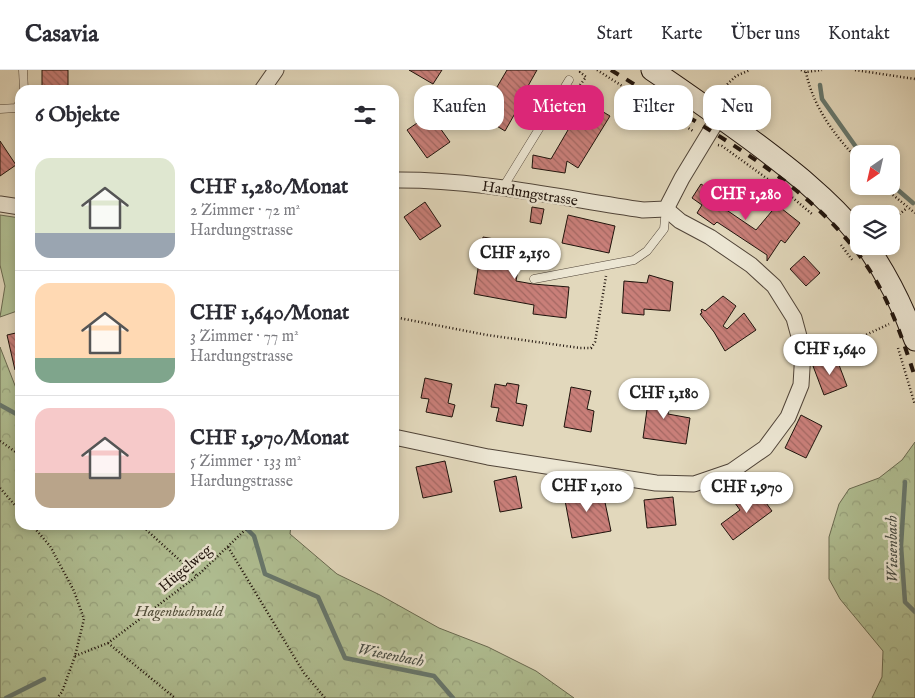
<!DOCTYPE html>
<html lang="de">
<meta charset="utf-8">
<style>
body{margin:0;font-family:"IM FELL English",serif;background:#f2f2f3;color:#2b2b33;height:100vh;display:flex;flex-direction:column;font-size:19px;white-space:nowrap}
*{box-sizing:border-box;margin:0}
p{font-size:16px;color:#7c7c81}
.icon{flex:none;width:28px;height:28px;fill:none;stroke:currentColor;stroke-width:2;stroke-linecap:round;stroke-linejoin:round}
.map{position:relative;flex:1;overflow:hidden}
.side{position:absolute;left:15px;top:15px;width:384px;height:445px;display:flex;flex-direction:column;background:#fff;border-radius:15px;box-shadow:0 2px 8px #0003}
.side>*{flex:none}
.banner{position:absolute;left:414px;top:15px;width:426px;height:45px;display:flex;gap:10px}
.needle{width:32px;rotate:214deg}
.controls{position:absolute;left:850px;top:75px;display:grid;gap:10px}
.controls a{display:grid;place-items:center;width:50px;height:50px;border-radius:10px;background:#fff;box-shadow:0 2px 8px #0003;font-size:25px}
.price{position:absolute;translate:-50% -42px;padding:0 11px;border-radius:18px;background:#fff;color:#222;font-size:16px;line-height:32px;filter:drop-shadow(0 1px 2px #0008)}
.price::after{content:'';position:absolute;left:50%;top:30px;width:15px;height:11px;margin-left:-8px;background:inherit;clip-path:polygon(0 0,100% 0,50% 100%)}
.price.selected{background:#db2777;color:#fff}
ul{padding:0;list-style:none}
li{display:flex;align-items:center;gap:15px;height:125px;padding:0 20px}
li+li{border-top:1px solid #e1e1e2}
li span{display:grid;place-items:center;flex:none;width:140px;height:100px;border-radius:15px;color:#555}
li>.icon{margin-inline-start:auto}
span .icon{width:60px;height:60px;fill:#fffc;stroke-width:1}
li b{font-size:21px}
h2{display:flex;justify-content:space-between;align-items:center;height:60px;padding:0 20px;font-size:21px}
.pill{padding:0 18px;border-radius:15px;background:#fff;box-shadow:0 2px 8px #0003;font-size:18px;line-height:45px}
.pill.selected{background:#db2777;color:#fff}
header{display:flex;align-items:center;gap:30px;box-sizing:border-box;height:70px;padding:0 25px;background:#fff;border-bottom:1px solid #e1e1e2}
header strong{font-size:24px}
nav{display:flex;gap:28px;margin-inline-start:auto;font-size:18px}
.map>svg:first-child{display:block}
</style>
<header>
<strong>Casavia</strong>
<nav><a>Start</a><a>Karte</a><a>Über uns</a><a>Kontakt</a></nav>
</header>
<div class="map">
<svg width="915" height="628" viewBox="0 0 915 628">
<defs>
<pattern id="forest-crowns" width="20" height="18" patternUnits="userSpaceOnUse" patternTransform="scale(1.25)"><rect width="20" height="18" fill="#b0bf93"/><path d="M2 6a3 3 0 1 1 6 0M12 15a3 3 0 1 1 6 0" fill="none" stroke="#97a37e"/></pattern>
<pattern id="building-back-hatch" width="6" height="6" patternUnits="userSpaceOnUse" patternTransform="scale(1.25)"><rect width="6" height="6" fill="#c97f79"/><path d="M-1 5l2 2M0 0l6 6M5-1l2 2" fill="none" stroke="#a36762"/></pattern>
</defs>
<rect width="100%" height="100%" fill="#e2d8bc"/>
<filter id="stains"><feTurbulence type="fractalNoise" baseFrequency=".004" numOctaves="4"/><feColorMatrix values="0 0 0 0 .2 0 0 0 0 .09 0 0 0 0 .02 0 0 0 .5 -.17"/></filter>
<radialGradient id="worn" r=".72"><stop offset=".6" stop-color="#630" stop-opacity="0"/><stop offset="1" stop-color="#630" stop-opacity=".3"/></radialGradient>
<g fill="url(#forest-crowns)" stroke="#686950">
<polygon points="0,277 16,318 20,321 20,455 291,455 290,464 337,504 380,525 439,558 488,577 536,601 574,628 0,628"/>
<polygon points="915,372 915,628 872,628 882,607 883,581 840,529 829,509 829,467 839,434 849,419 879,408 902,390"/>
</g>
<polygon fill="#b0bf93" stroke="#686950" points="0,145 20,148 20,240 0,247 5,216 0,195"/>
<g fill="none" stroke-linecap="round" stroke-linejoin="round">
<g stroke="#66776d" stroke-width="4.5">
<polyline points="820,15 822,29 861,84"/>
<polyline points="891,114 913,133"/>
<polyline points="0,335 20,346"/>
<polyline points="905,412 901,476 905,532 915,542"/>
<polyline points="243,455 254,466 265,504 318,527 345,588 434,606 453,628"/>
<polyline points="6,628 44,609"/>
</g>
</g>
<g fill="url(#building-back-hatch)" stroke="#1f130c">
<rect x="42" y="0" width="26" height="20"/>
<polygon points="409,0 442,0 433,14"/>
<polygon points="507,0 537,0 528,16 530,17 505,61 480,46"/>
<polygon points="585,31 610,46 578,98 567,91 565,103 532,98 533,85 551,89"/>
<polygon points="430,44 450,72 427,88 407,60"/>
<polygon points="0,71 16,95 0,106"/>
<polygon points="701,114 712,121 714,117 732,129 725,139 756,160 777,135 800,153 785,173 781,170 767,191 767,185 717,152 714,155 697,143 702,135 692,128"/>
<polygon points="425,132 441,156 420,170 404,147"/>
<polygon points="532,137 544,139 541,154 530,152"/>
<polygon points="568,145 615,156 609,183 562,173"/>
<polygon points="483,167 523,174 516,211 533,214 569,217 566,248 533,244 534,235 474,224"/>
<polygon points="804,186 820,203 806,216 790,199"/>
<polygon points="649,205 673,212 670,241 644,239 644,245 622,243 624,211 647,213"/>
<polygon points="723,226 736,236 723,256 727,259 744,243 756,260 725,281 714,262 700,244 702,243 701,240 702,239 705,241"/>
<polygon points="20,262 20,299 15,300 7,265"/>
<polygon points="836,287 847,316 824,325 813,296"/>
<polygon points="425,308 452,314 448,333 455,335 452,347 426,342 429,329 421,328"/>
<polygon points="507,313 519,315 516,333 527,335 523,356 496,351 499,338 491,337 495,314 506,316"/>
<polygon points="571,317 591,321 587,339 594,341 591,362 564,357"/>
<polygon points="650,318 671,321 668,344 690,348 686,374 643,368"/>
<polygon points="801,345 822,356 806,388 785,378"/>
<polygon points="445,391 452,422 423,428 416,397"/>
<polygon points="516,406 522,438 500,442 494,411"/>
<polygon points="602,418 611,461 572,468 564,425"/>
<polygon points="755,418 772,441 733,470 721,454 740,440 735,433"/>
<polygon points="673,427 676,455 647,458 644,430"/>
</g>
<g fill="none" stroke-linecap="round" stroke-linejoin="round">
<defs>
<g id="service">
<polyline points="23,0 24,20"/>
<polyline points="0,39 16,38 20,33"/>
<polyline points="502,119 569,10"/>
<polyline points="534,209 634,190 647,181 664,159 666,139"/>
</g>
<g id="minor">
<polyline points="262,20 276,0"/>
<path d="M394,110C476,109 561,128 643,140L666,139L682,108L719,47"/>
<polyline points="0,134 20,137"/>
<polyline points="394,367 488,387 656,413 694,414 732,401 765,378 788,347 801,315 803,281 794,248 774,216 751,195 710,167 680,151 666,139"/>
</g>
<g id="secondary">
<path d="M652,0C685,22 717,45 750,69C789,98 828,128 859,166"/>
<path d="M867,176C887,205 903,237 915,270"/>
</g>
</defs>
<use href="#service" stroke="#504438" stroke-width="9"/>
<use href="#minor" stroke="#504438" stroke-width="17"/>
<use href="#secondary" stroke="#1f130c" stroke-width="23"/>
<g stroke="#1f130c" stroke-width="2.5" stroke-dasharray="1 2.5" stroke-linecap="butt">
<polyline points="597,0 693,61"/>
<polyline points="801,0 806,2 822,0"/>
<polyline points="855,0 915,9"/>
<path d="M806,2C813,37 835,66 859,91"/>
<polyline points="580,15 586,7 580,2 581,0"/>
<polyline points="717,24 736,6 750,0"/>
<polyline points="718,75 722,76 787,123 812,144"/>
<polyline points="882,116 915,143"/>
<polyline points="891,151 907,138"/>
<polyline points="841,175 853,191"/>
<polyline points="394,247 487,265 580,278 591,278 595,272 606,206"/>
<polyline points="898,278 915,335"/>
<polyline points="817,280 836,279 889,254"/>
<polyline points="0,371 20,385"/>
<polyline points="0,418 20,441"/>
<polyline points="32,455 50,476 74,521 84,549 75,586 62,622 57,628"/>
<polyline points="141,455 197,506"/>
<polyline points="228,477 304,603 325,628"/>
<polyline points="108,573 175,628"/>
<polyline points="75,586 108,573 197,506 246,459 256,455"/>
</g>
<use href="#service" stroke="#ece6d3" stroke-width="8"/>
<use href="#minor" stroke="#ece6d3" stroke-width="15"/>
<use href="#secondary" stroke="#ece6d3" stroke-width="21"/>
<path stroke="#1f130c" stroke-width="4" stroke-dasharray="9 9" stroke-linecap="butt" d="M611,0C639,17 667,35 695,51C763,93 834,139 875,209C893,240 904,273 915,307"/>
</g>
<g text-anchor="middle" stroke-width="5" stroke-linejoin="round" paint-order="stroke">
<g font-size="15" fill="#1f130c" stroke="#ece6d3">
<text transform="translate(530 123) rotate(9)" y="5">Hardungstrasse</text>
<text transform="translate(185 498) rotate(-40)" y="5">Hügelweg</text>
</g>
<g font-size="15" font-style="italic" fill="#524f3b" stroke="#ece6d3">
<text x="179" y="546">Hagenbuchwald</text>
</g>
<g font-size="16" font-style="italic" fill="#484d45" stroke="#ece6d3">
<text transform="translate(891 479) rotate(-91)" y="6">Wiesenbach</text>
<text transform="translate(391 584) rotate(11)" y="6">Wiesenbach</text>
</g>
</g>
<rect width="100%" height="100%" filter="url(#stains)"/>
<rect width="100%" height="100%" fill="url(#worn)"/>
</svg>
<div class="controls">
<a><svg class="needle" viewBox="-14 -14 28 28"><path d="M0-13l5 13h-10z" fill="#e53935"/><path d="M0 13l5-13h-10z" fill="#7c7c81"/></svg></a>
<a><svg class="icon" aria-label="layers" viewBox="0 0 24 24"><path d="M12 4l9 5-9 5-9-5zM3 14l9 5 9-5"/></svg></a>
</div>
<b class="price selected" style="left:746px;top:151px">CHF 1,280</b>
<b class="price" style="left:515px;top:210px">CHF 2,150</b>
<b class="price" style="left:830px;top:306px">CHF 1,640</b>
<b class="price" style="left:664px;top:350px">CHF 1,180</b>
<b class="price" style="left:587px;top:443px">CHF 1,010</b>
<b class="price" style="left:747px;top:444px">CHF 1,970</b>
<div class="banner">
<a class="pill">Kaufen</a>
<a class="pill selected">Mieten</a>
<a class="pill">Filter</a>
<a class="pill">Neu</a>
</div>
<section class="side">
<h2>6 Objekte<svg class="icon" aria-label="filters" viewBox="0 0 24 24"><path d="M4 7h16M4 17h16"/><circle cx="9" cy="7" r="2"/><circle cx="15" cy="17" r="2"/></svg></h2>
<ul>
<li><span style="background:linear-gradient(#dfe7d0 75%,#9aa5b1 0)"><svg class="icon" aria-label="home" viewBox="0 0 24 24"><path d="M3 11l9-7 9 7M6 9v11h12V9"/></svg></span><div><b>CHF 1,280/Monat</b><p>2 Zimmer · 72 m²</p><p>Hardungstrasse</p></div></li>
<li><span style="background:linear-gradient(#ffd9b3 75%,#7fa58c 0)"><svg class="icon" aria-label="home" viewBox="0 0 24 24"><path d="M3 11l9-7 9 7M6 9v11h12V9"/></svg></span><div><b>CHF 1,640/Monat</b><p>3 Zimmer · 77 m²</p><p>Hardungstrasse</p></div></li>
<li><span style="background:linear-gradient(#f6c9c9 65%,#b9a48a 0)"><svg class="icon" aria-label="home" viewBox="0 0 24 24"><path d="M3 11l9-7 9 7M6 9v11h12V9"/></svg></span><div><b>CHF 1,970/Monat</b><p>5 Zimmer · 133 m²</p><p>Hardungstrasse</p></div></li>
</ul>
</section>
</div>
